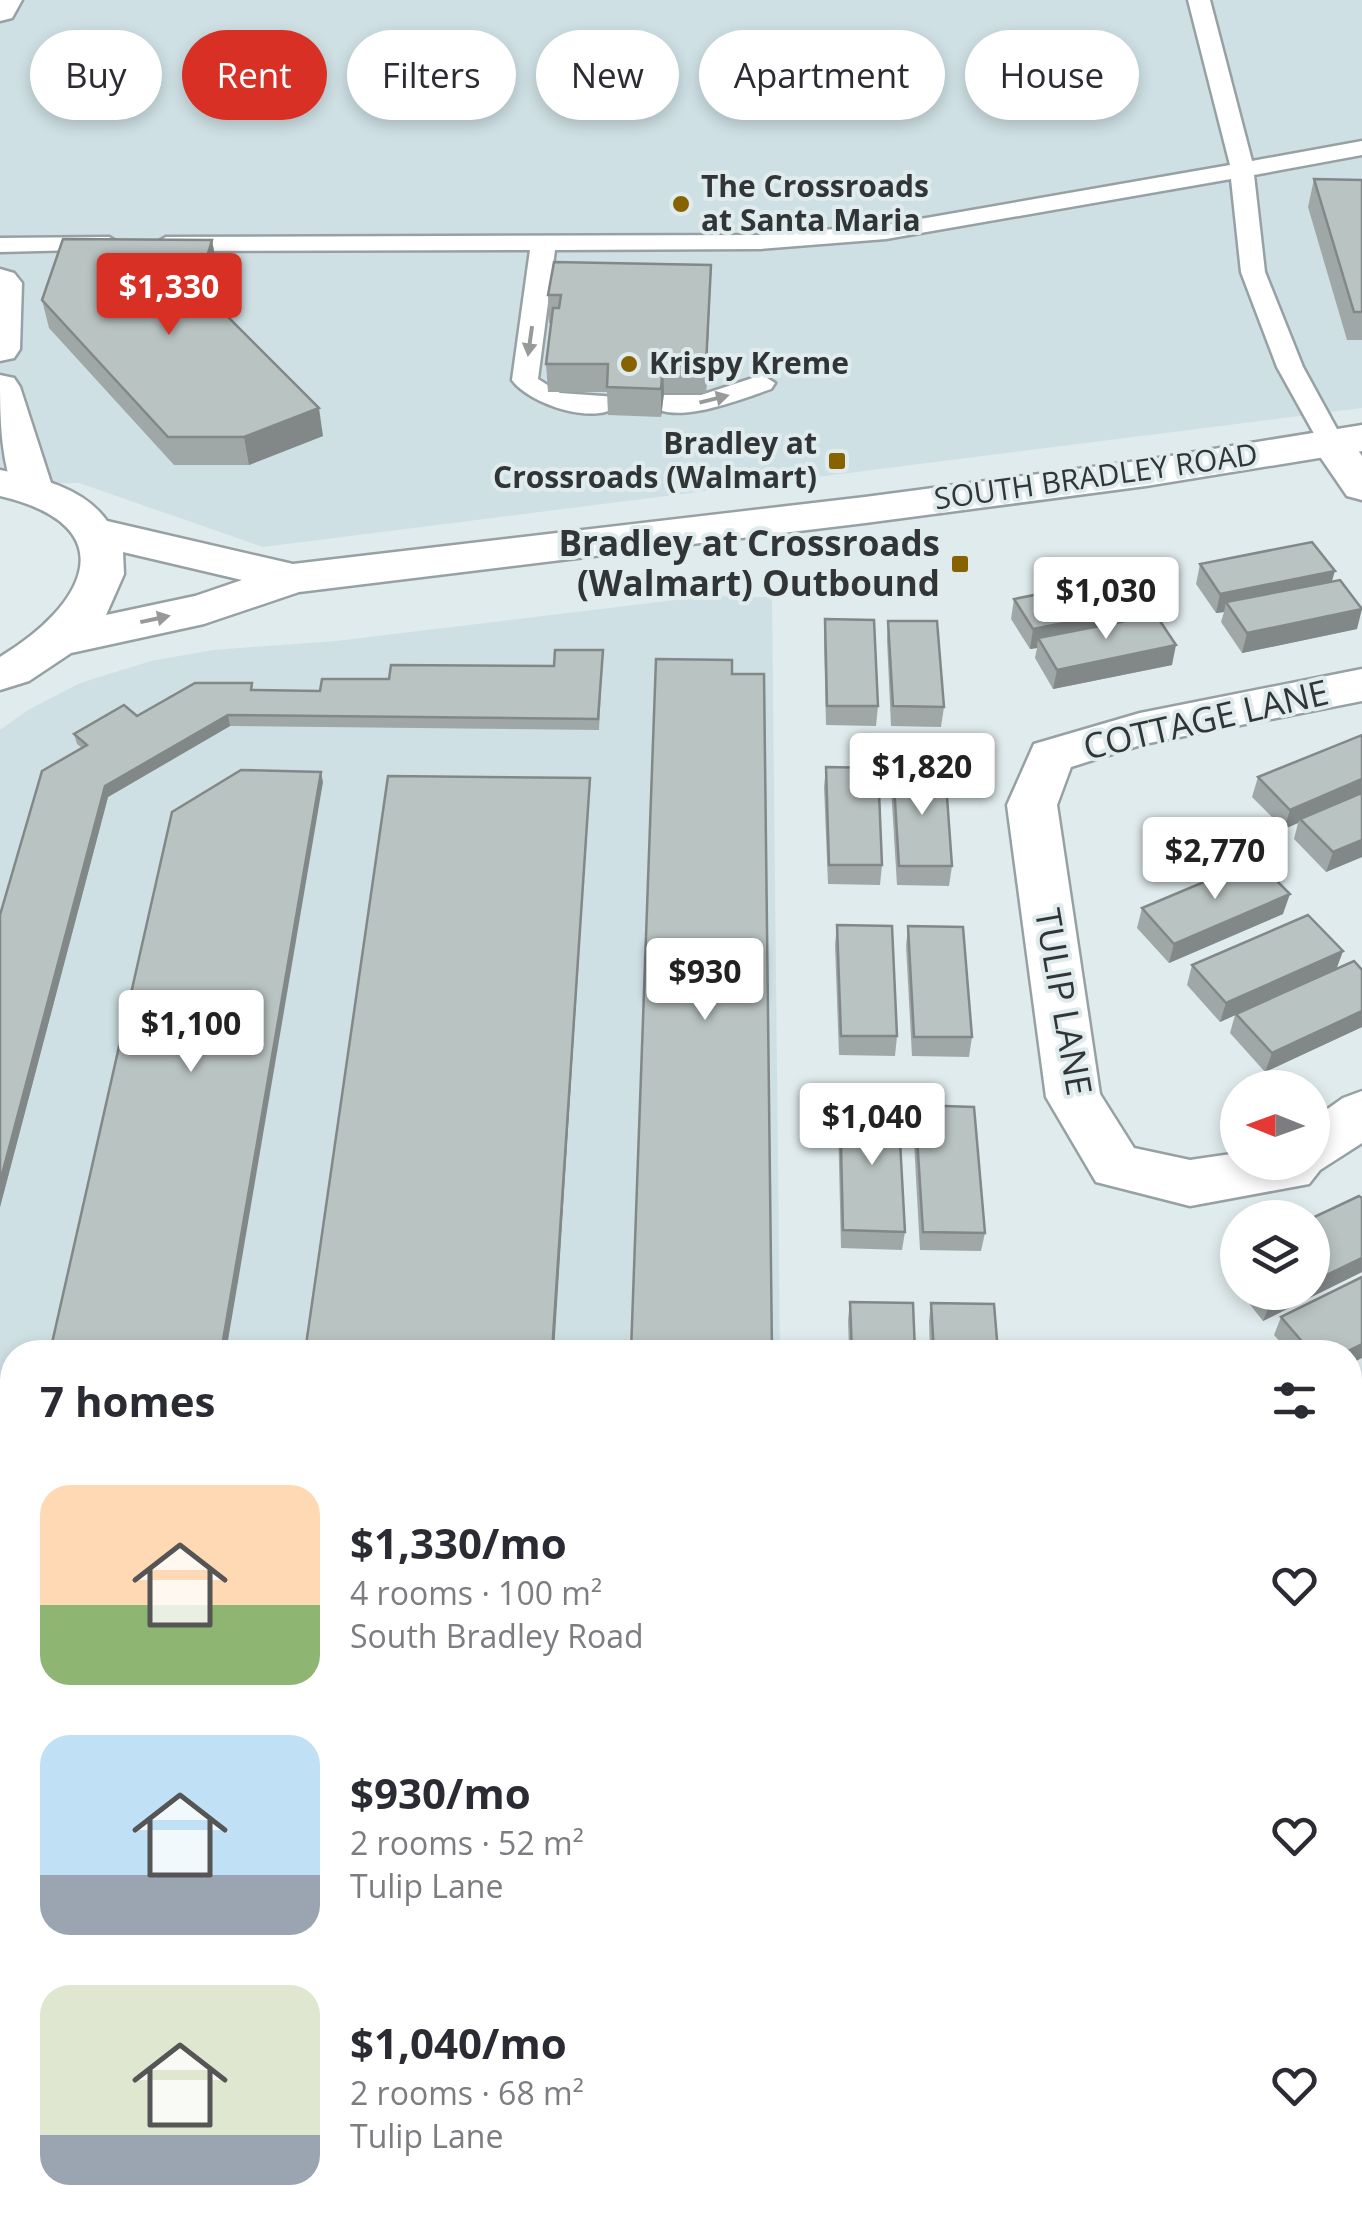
<!DOCTYPE html>
<meta charset="utf-8">
<style>
body{margin:0;font-family:"Open Sans",sans-serif;background:#f2f2f3;color:#2b2b33;height:100vh;display:flex;flex-direction:column;font-size:38px;white-space:nowrap}
*{box-sizing:border-box;margin:0}
p{font-size:32px;color:#7c7c81}
.icon{flex:none;width:55px;height:55px;fill:none;stroke:currentColor;stroke-width:2;stroke-linecap:round;stroke-linejoin:round}
.map{position:relative;flex:1;overflow:hidden}
.sheet{position:absolute;left:0px;top:1340px;width:1362px;height:890px;display:flex;flex-direction:column;background:#fff;border-radius:40px 40px 0 0;box-shadow:0 5px 15px #0003}
.sheet>*{flex:none}
.guide{position:absolute;left:30px;top:30px;width:1302px;height:90px;display:flex;gap:20px}
.needle{width:65px;rotate:271deg}
.buttons{position:absolute;left:1220px;top:1070px;display:grid;gap:20px}
.buttons a{display:grid;place-items:center;width:110px;height:110px;border-radius:50%;background:#fff;box-shadow:0 5px 15px #0003;font-size:50px}
.price{position:absolute;translate:-50% -85px;padding:0 22px;border-radius:10px;background:#fff;color:#222;font-size:32px;line-height:65px;filter:drop-shadow(0 2px 5px #0008)}
.price::after{content:'';position:absolute;left:50%;top:60px;width:30px;height:22px;margin-left:-15px;background:inherit;clip-path:polygon(0 0,100% 0,50% 100%)}
.price.active{background:#d93025;color:#fff}
ul{padding:0;list-style:none}
li{display:flex;align-items:center;gap:30px;height:250px;padding:0 40px}
li span{display:grid;place-items:center;flex:none;width:280px;height:200px;border-radius:30px;color:#555}
li>.icon{margin-inline-start:auto}
span .icon{width:120px;height:120px;fill:#fffc;stroke-width:1}
li b{font-size:42px}
h2{display:flex;justify-content:space-between;align-items:center;height:120px;padding:0 40px;font-size:42px}
.pill{padding:0 35px;border-radius:45px;background:#fff;box-shadow:0 5px 15px #0003;font-size:35px;line-height:90px}
.pill.active{background:#d93025;color:#fff}
.map>svg:first-child{display:block}
</style>
<div class="map">
<svg width="1362" height="2230" viewBox="0 0 1362 2230">
<rect width="100%" height="100%" fill="#e0ebed"/>
<g fill="#cee0e4">
<polygon points="0,0 1362,0 1362,408 263,547 79,483 0,485"/>
<polygon points="708,596 772,597 780,1352 12,1352 12,1823 0,1823 0,730 28,710 80,683 151,661 213,650 336,641"/>
</g>
<polygon fill="#a8d6bc" points="0,1823 12,1823 12,2218 821,2218 822,2230 0,2230"/>
<g fill="none" stroke-linecap="round" stroke-linejoin="round">
<g fill="#8ea7d1" fill-rule="evenodd">
<polygon points="1362,1548 1362,1567 1350,1572 1350,1553"/>
<path d="M167,2218H201C194,2230 174,2230 157,2230L160,2221Z"/>
</g>
<defs>
<g id="lane">
<path d="M1188,0H1210L1252,161L1362,141V155L1254,175L1265,272L1303,367L1344,442L1340,448H1322L1277,367L1241,272L1231,179L886,239L760,249L555,250L538,379L560,393L617,397L621,403C599,428 529,404 512,380L530,250L166,251L154,244L166,237L760,235L886,225L1230,165Z"/>
<polygon points="109,237 121,244 118,249 0,252 0,238"/>
<path d="M762,375L775,383L771,389C744,398 671,428 649,403L662,395H701Z"/>
</g>
<g id="street">
<polygon points="0,0 22,0 12,18 0,21"/>
<polygon points="0,269 14,273 22,283 20,349 14,358 0,361"/>
<path d="M0,375L14,378L20,387L53,489L47,498L32,502L17,498C0,463 0,415 0,375Z"/>
<polygon points="1331,429 1346,433 1362,456 1362,500 1347,496 1310,442 1316,433"/>
<polygon points="1362,669 1362,701 1144,744 1071,767 1057,805 1100,1094 1134,1148 1190,1160 1238,1153 1238,1162 1312,1162 1312,1120 1343,1098 1362,1091 1362,1143 1320,1170 1309,1184 1190,1206 1096,1182 1046,1097 1007,805 1034,744 1140,713"/>
<polygon points="1362,1934 1362,2071 1350,2076 1350,1939"/>
<polygon points="1350,2184 1362,2189 1362,2230 1302,2230 1302,2218 1350,2218"/>
</g>
<path id="secondary" d="M1362,425V451L1146,486L865,523L299,592L204,624L71,653L29,681L0,690V657C85,606 128,526 0,496V470C39,478 83,487 107,521L293,564L865,497L1146,460ZM123,552L242,580L195,596L106,615L124,574Z"/>
</defs>
<use href="#lane" stroke="#97a1a3" stroke-width="5"/>
<use href="#street" stroke="#97a1a3" stroke-width="5"/>
<use href="#secondary" stroke="#97a1a3" stroke-width="5"/>
<use href="#lane" fill="#fff" fill-rule="evenodd"/>
<use href="#street" fill="#fff" fill-rule="evenodd"/>
<use href="#secondary" fill="#fff" fill-rule="evenodd"/>
</g>
<g fill="#9fa8a6">
<polygon points="1314,179 1362,180 1362,340 1347,340 1308,207"/>
<polygon points="212,240 217,268 208,297 323,436 249,465 174,465 49,328 42,300"/>
<polygon points="710,293 706,393 664,393 661,417 608,415 607,392 548,392 546,364 551,323 549,323 548,295"/>
<polygon points="1200,564 1332,581 1357,629 1242,653 1221,622 1224,612 1216,613 1196,584"/>
<polygon points="1014,599 1148,616 1172,665 1053,689 1035,658 1037,648 1030,649 1011,619"/>
<polygon points="825,619 878,706 876,726 826,725 824,639"/>
<polygon points="888,621 944,707 941,727 891,726 887,640"/>
<polygon points="603,650 599,730 230,726 108,797 0,1207 0,915 82,748 77,744 74,734 137,716 253,690 320,691 389,679 554,666"/>
<polygon points="826,767 882,865 880,885 828,884 824,787"/>
<polygon points="893,769 952,866 949,886 897,885 891,788"/>
<polygon points="1258,777 1362,857 1326,872 1294,839 1298,823 1284,829 1252,797"/>
<polygon points="1142,908 1283,914 1169,963 1137,928"/>
<polygon points="837,925 897,1036 895,1056 839,1055 835,945"/>
<polygon points="908,926 972,1037 969,1057 912,1056 906,946"/>
<polygon points="1343,951 1336,969 1362,970 1362,1027 1265,1072 1230,1033 1235,1015 1220,1022 1187,985 1192,965"/>
<polygon points="840,1104 905,1232 902,1250 841,1248 838,1123"/>
<polygon points="915,1105 985,1233 981,1251 920,1250 913,1124"/>
<polygon points="1362,1198 1362,1272 1263,1321 1240,1292 1312,1292"/>
<polygon points="1238,1255 1238,1290 1226,1275 1232,1257"/>
<polygon points="850,1302 915,1352 849,1352 848,1320"/>
<polygon points="931,1303 998,1352 930,1352 929,1321"/>
<polygon points="1281,1317 1350,1352 1289,1352 1274,1335"/>
<polygon points="12,1518 12,1570 7,1570 3,1561"/>
<polygon points="12,1669 12,1790 0,1791 0,1670"/>
<polygon points="896,2218 1128,2218 897,2221"/>
</g>
<g fill="#828887">
<polygon points="212,240 217,268 203,314 198,287"/>
<polygon points="711,265 710,293 706,393 706,365"/>
<polygon points="663,365 664,393 661,417 661,389"/>
<polygon points="319,408 323,436 249,465 244,437"/>
<polygon points="1335,571 1329,591 1226,602 1224,612 1216,613 1220,594"/>
<polygon points="1150,606 1146,626 1038,638 1037,648 1030,649 1033,629"/>
<polygon points="1362,609 1357,629 1242,653 1247,633"/>
<polygon points="1176,645 1172,665 1053,689 1057,670"/>
<polygon points="228,715 230,726 108,797 0,1207 0,1182 105,786"/>
<polygon points="321,772 323,782 226,1352 221,1352"/>
<polygon points="590,778 554,1352 552,1352"/>
<polygon points="1362,779 1362,796 1300,819 1298,823 1284,829 1290,810"/>
<polygon points="1362,840 1362,857 1326,872 1333,852"/>
<polygon points="1290,894 1283,914 1169,963 1174,944"/>
<polygon points="1343,951 1336,970 1220,1022 1226,1003"/>
<polygon points="1362,1011 1362,1027 1265,1072 1272,1053"/>
<polygon points="1362,1258 1362,1272 1263,1321 1270,1304 1292,1292 1312,1292 1312,1282"/>
<polygon points="1362,1344 1362,1358 1350,1364 1350,1352 1346,1352"/>
</g>
<g fill="#b9c3c1" stroke="#828887" stroke-width="2.5">
<polygon points="1314,179 1362,180 1362,312 1354,312"/>
<polygon points="63,239 212,240 198,287 319,408 244,437 168,437 42,300"/>
<polygon points="554,262 711,265 706,365 663,365 661,389 607,387 608,364 546,364 553,308 559,308 561,295 548,295"/>
<polygon points="1312,542 1335,571 1220,594 1200,564"/>
<polygon points="1131,576 1150,606 1033,629 1014,599"/>
<polygon points="1340,580 1362,609 1247,633 1226,602"/>
<polygon points="1156,615 1176,645 1057,670 1038,638"/>
<polygon points="825,619 874,620 878,706 827,706"/>
<polygon points="888,621 937,621 944,707 893,706"/>
<polygon points="555,650 603,650 598,719 228,715 105,786 0,1182 0,915 42,771 87,745 74,734 124,705 137,716 195,683 252,683 251,690 320,691 322,679 389,679 391,665 554,666"/>
<polygon points="656,659 732,660 732,674 764,674 772,1352 631,1352"/>
<polygon points="1362,735 1362,779 1290,810 1258,777"/>
<polygon points="826,767 878,768 882,865 829,865"/>
<polygon points="893,769 945,769 952,866 899,866"/>
<polygon points="241,770 321,772 221,1352 50,1352 172,812"/>
<polygon points="388,776 590,778 552,1352 305,1352"/>
<polygon points="1362,793 1362,840 1333,852 1300,819"/>
<polygon points="1256,860 1290,894 1174,944 1142,908"/>
<polygon points="1308,915 1343,951 1226,1003 1192,965"/>
<polygon points="837,925 892,926 897,1036 841,1036"/>
<polygon points="908,926 963,927 972,1037 914,1037"/>
<polygon points="1354,961 1362,970 1362,1011 1272,1053 1236,1014"/>
<polygon points="840,1104 898,1105 905,1232 843,1230"/>
<polygon points="915,1105 974,1107 985,1233 923,1232"/>
<polygon points="1359,1196 1362,1198 1362,1258 1312,1282 1312,1218"/>
<polygon points="1362,1277 1362,1344 1346,1352 1311,1352 1281,1317"/>
<polygon points="1261,1292 1292,1292 1270,1304"/>
<polygon points="850,1302 913,1303 915,1352 852,1352"/>
<polygon points="931,1303 994,1304 998,1352 934,1352"/>
<polygon points="12,1518 12,1561 3,1561"/>
<polygon points="12,1669 12,1783 0,1783 0,1670"/>
</g>
<defs><path id="oneway-solid" d="M-6-.8H1V-3.2L6.5 0L1 3.2V.8H-6Z" transform="scale(2.5)"/></defs>
<g fill="#989a9a">
<use href="#oneway-solid" transform="translate(530 341) rotate(98)"/>
<use href="#oneway-solid" transform="translate(714 399) rotate(-14)"/>
<use href="#oneway-solid" transform="translate(155 619) rotate(-12)"/>
</g>
<g fill="#876300" stroke="#e0ebed" stroke-width="4">
<circle cx="681" cy="204" r="10"/>
<circle cx="629" cy="364" r="10"/>
<rect x="827" y="451" width="20" height="20" rx="5"/>
<rect x="950" y="554" width="20" height="20" rx="5"/>
</g>
<g text-anchor="middle" stroke-width="8" stroke-linejoin="round" paint-order="stroke">
<g font-size="30" font-weight="bold" fill="#313536" stroke="#e0ebed" text-anchor="start">
<text x="701" y="197">The Crossroads<tspan x="701" dy="34">at Santa Maria</tspan></text>
<text x="649" y="374">Krispy Kreme</text>
<text x="817" y="454" text-anchor="end">Bradley at<tspan x="817" dy="34">Crossroads (Walmart)</tspan></text>
</g>
<g font-size="30" fill="#313536" stroke="#e0ebed">
<text transform="translate(1096 477) rotate(-8)" y="10">SOUTH BRADLEY ROAD</text>
</g>
<g font-size="35" font-weight="bold" fill="#313536" stroke="#e0ebed" text-anchor="end">
<text x="940" y="556">Bradley at Crossroads<tspan x="940" dy="40">(Walmart) Outbound</tspan></text>
</g>
<g font-size="35" fill="#313536" stroke="#e0ebed">
<text transform="translate(1206 720) rotate(-13)" y="12">COTTAGE LANE</text>
<text transform="translate(1063 1002) rotate(80)" y="12">TULIP LANE</text>
</g>
</g>
</svg>
<div class="buttons">
<a><svg class="needle" viewBox="-14 -14 28 28"><path d="M0-13l5 13h-10z" fill="#e53935"/><path d="M0 13l5-13h-10z" fill="#7c7c81"/></svg></a>
<a><svg class="icon" aria-label="layers" viewBox="0 0 24 24"><path d="M12 4l9 5-9 5-9-5zM3 14l9 5 9-5"/></svg></a>
</div>
<b class="price active" style="left:169px;top:338px">$1,330</b>
<b class="price" style="left:1106px;top:642px">$1,030</b>
<b class="price" style="left:922px;top:818px">$1,820</b>
<b class="price" style="left:1215px;top:902px">$2,770</b>
<b class="price" style="left:705px;top:1023px">$930</b>
<b class="price" style="left:191px;top:1075px">$1,100</b>
<b class="price" style="left:872px;top:1168px">$1,040</b>
<div class="guide">
<a class="pill">Buy</a>
<a class="pill active">Rent</a>
<a class="pill">Filters</a>
<a class="pill">New</a>
<a class="pill">Apartment</a>
<a class="pill">House</a>
</div>
<section class="sheet">
<h2>7 homes<svg class="icon" aria-label="filters" viewBox="0 0 24 24"><path d="M4 7h16M4 17h16"/><circle cx="9" cy="7" r="2"/><circle cx="15" cy="17" r="2"/></svg></h2>
<ul>
<li><span style="background:linear-gradient(#ffd9b3 60%,#8fb573 0)"><svg class="icon" aria-label="home" viewBox="0 0 24 24"><path d="M3 11l9-7 9 7M6 9v11h12V9"/></svg></span><div><b>$1,330/mo</b><p>4 rooms · 100 m²</p><p>South Bradley Road</p></div><svg class="icon" aria-label="heart" viewBox="0 0 24 24"><path d="M12 20l-8-8c-3-5 5-10 8-4 3-6 11-1 8 4z"/></svg></li>
<li><span style="background:linear-gradient(#bfe0f5 70%,#9aa5b1 0)"><svg class="icon" aria-label="home" viewBox="0 0 24 24"><path d="M3 11l9-7 9 7M6 9v11h12V9"/></svg></span><div><b>$930/mo</b><p>2 rooms · 52 m²</p><p>Tulip Lane</p></div><svg class="icon" aria-label="heart" viewBox="0 0 24 24"><path d="M12 20l-8-8c-3-5 5-10 8-4 3-6 11-1 8 4z"/></svg></li>
<li><span style="background:linear-gradient(#dfe7d0 75%,#9aa5b1 0)"><svg class="icon" aria-label="home" viewBox="0 0 24 24"><path d="M3 11l9-7 9 7M6 9v11h12V9"/></svg></span><div><b>$1,040/mo</b><p>2 rooms · 68 m²</p><p>Tulip Lane</p></div><svg class="icon" aria-label="heart" viewBox="0 0 24 24"><path d="M12 20l-8-8c-3-5 5-10 8-4 3-6 11-1 8 4z"/></svg></li>
</ul>
</section>
</div>
